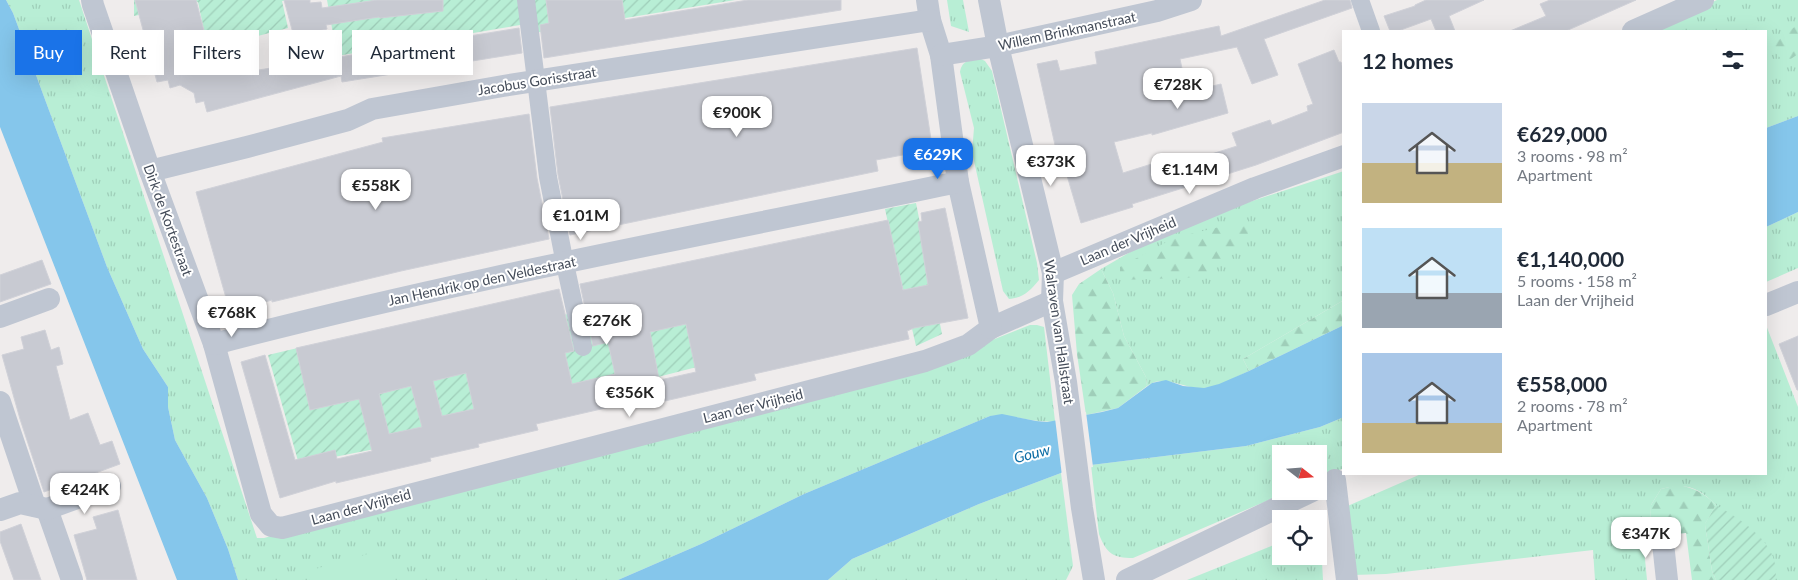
<!DOCTYPE html>
<meta charset="utf-8">
<style>
body{margin:0;font-family:Lato,sans-serif;background:#f2f2f3;color:#1f2937;height:100vh;display:flex;flex-direction:column;font-size:19px;white-space:nowrap}
*{box-sizing:border-box;margin:0}
p{font-size:16px;color:#747a83}
.icon{flex:none;width:28px;height:28px;fill:none;stroke:currentColor;stroke-width:2;stroke-linecap:round;stroke-linejoin:round}
.map{position:relative;flex:1;overflow:hidden}
.sheet{position:absolute;left:1342px;top:30px;width:425px;height:445px;display:flex;flex-direction:column;background:#fff;border-radius:0px;box-shadow:0 5px 20px #0002}
.sheet>*{flex:none}
.top-card{position:absolute;left:15px;top:30px;width:475px;height:45px;display:flex;gap:10px}
.needle{width:32px;rotate:107deg}
.tools{position:absolute;left:1272px;top:445px;display:grid;gap:10px}
.tools a{display:grid;place-items:center;width:55px;height:55px;border-radius:0px;background:#fff;box-shadow:0 5px 20px #0002;font-size:25px}
.price{position:absolute;translate:-50% -42px;padding:0 11px;border-radius:10px;background:#fff;color:#222;font-size:16px;line-height:32px;filter:drop-shadow(0 1px 2px #0008)}
.price::after{content:'';position:absolute;left:50%;top:30px;width:15px;height:11px;margin-left:-8px;background:inherit;clip-path:polygon(0 0,100% 0,50% 100%)}
.price.current{background:#1a73e8;color:#fff}
ul{padding:0;list-style:none}
li{display:flex;align-items:center;gap:15px;height:125px;padding:0 20px}
li span{display:grid;place-items:center;flex:none;width:140px;height:100px;border-radius:0px;color:#555}
li>.icon{margin-inline-start:auto}
span .icon{width:60px;height:60px;fill:#fffc;stroke-width:1}
li b{font-size:21px}
h2{display:flex;justify-content:space-between;align-items:center;height:60px;padding:0 20px;font-size:21px}
.chip{padding:0 18px;border-radius:0px;background:#fff;box-shadow:0 5px 20px #0002;font-size:18px;line-height:45px}
.chip.current{background:#1a73e8;color:#fff}
.map>svg:first-child{display:block}
</style>
<div class="map">
<svg width="1798" height="580" viewBox="0 0 1798 580">
<defs>
<pattern id="grass-tufts" width="24" height="20" patternUnits="userSpaceOnUse" patternTransform="scale(1.25)"><rect width="24" height="20" fill="#b8eed5"/><path d="M3 7l-1-3M5 7V3M7 7l1-3M15 17l-1-3M17 17v-4M19 17l1-3" fill="none" stroke="#9fceb9"/></pattern>
<pattern id="forest-firs" width="22" height="20" patternUnits="userSpaceOnUse" patternTransform="scale(1.25)"><rect width="22" height="20" fill="#b8eed5"/><path d="M5 1l3.5 6h-7zM16 11l3.5 6h-7z" fill="#9fceb9"/></pattern>
<pattern id="garden-furrows" width="10" height="10" patternUnits="userSpaceOnUse" patternTransform="scale(1.25)"><rect width="10" height="10" fill="#b8eed5"/><path d="M-1 1l2-2M0 10L10 0M9 11l2-2" fill="none" stroke="#9fceb9"/></pattern>
</defs>
<rect width="100%" height="100%" fill="#efecec"/>
<g fill="url(#grass-tufts)">
<path d="M6,0H79L257,538H264L952,356L1030,325H1037L1044,327L1055,421C1032,424 1012,413 990,416L804,494L701,544L618,580H238L228,549L207,498L175,440L168,407V387L143,349L107,267L13,13Z"/>
<polygon points="947,0 963,0 969,32 951,26"/>
<polygon points="1717,0 1798,0 1798,116 1766,128 1766,31 1647,31"/>
<path d="M981,59L985,61L992,71L1037,263L1039,280C1030,291 1023,298 1009,299L1003,291L972,152L974,128L960,72C962,60 970,60 981,59Z"/>
<path d="M1344,171V300L1243,359L1249,371C1235,377 1219,387 1204,388C1184,390 1165,373 1147,386L1146,377L1124,336L1113,293L1101,269L1156,237L1219,212Z"/>
<polygon points="1798,212 1798,268 1766,282 1766,227"/>
<path d="M1766,325L1798,407V580H1716L1705,524L1716,505C1697,486 1686,483 1661,489L1651,505L1650,537L1643,538L1647,580H1595L1593,550L1386,574L1353,575L1343,508L1421,474H1766Z"/>
<path d="M1344,417V468L1319,479V454H1281V491H1290L1133,558C1113,558 1106,553 1099,534L1091,465L1246,446L1320,427Z"/>
<polygon points="1061,473 1073,566 1066,580 828,580 852,559 979,504"/>
<polygon points="1320,526 1323,580 1187,580 1281,542 1281,556 1319,556"/>
</g>
<g fill="url(#forest-firs)">
<polygon points="1798,24 1798,54 1785,63 1770,47"/>
<polygon points="1248,220 1248,236 1206,277 1120,280 1120,267 1174,238"/>
<polygon points="1101,269 1113,293 1124,336 1146,377 1147,386 1118,408 1086,415 1077,354 1072,295 1079,284"/>
<polygon points="1344,300 1344,325 1249,371 1243,359"/>
<path d="M1678,485C1695,488 1704,493 1716,505L1705,524L1712,571L1716,580H1692L1686,533L1650,537L1651,505L1661,489Z"/>
</g>
<g fill="url(#garden-furrows)">
<polygon points="134,0 293,0 282,1 288,28 208,49 198,2 134,16"/>
<polygon points="327,0 735,0 534,33 532,23 337,56"/>
<polygon points="916,203 942,334 916,346 899,272 880,275 864,324 385,447 329,458 306,489 268,355 306,346 313,373 581,311 893,246 885,209"/>
<path d="M1716,505C1742,520 1782,545 1775,580H1716L1712,571L1705,524Z"/>
</g>
<polygon fill="#b8eed5" points="385,549 393,580 311,580 308,571"/>
<g fill="#85c6eb">
<polygon points="0,0 6,0 13,13 107,267 143,349 168,387 168,407 175,440 207,498 228,549 238,580 177,580 0,127"/>
<polygon points="1798,116 1798,212 1766,227 1766,128"/>
<polygon points="1344,325 1344,417 1320,427 1246,446 1091,465 1067,469 1061,473 979,504 852,559 828,580 618,580 701,544 804,494 990,416 1002,414 1036,421 1047,422 1102,412 1118,408 1152,383 1166,380 1183,386 1204,388 1219,384 1249,371"/>
</g>
<polygon fill="#efecec" points="1086,412 1093,467 1068,472 1062,476 1055,418"/>
<g fill="#c8cad2" stroke="#d0d1d8" fill-rule="evenodd">
<polygon points="135,0 196,0 209,50 234,44 240,73 519,28 522,53 342,82 341,76 207,112 204,101 196,103 194,93 180,85 170,88 168,80 157,82"/>
<polygon points="284,0 310,0 310,3 321,2 322,8 377,0 443,0 443,11 380,18 379,17 326,25 327,29 294,37"/>
<polygon points="546,0 622,0 625,20 748,0 841,0 841,10 544,58 540,25 549,23"/>
<polygon points="1325,0 1350,0 1352,8 1264,39 1278,75 1252,84 1237,47 1180,59 1187,92 1221,84 1228,113 1152,135 1152,133 1114,142 1123,173 1158,162 1161,170 1237,146 1232,133 1270,120 1272,125 1308,111 1307,106 1313,104 1298,64 1334,50 1339,62 1341,62 1344,72 1344,132 1256,165 1132,204 1133,207 1081,223 1058,145 1055,145 1037,64 1057,60 1060,71 1097,64 1095,52 1219,26 1221,36"/>
<polygon points="1426,0 1484,0 1449,16 1455,31 1436,31 1431,19 1398,31 1390,31 1384,16 1415,6 1415,5"/>
<polygon points="1550,0 1636,0 1566,31 1510,31 1546,16 1540,4"/>
<polygon points="917,48 934,159 909,163 908,154 876,160 878,171 570,235 558,175 550,107"/>
<polygon points="529,114 537,178 549,239 401,271 272,302 272,300 230,312 196,192 383,142 382,138"/>
<path d="M945,208L968,318L914,328L907,331L909,339L754,374L756,380L665,401L660,380L696,372L686,324L650,332L662,395L536,424L538,430L478,444L479,447L430,458L431,461L336,483V481L280,498L241,362L265,355L295,460L335,450L337,459L372,451L359,399L310,410L296,348L559,289L574,351L565,353L572,384L615,374L608,342L593,346L580,284L888,220L903,290L928,285L918,222L922,221L921,213ZM466,373L474,409L442,416L433,381ZM411,386L422,427L389,434L379,394Z"/>
<polygon points="42,260 51,284 0,302 0,275"/>
<polygon points="45,330 51,350 59,347 63,364 56,366 70,420 88,413 100,445 112,441 120,464 44,492 20,419 2,355 24,349 21,337"/>
<polygon points="1798,336 1798,390 1797,390 1779,344"/>
<polygon points="118,510 137,580 87,580 74,535 97,529 93,517"/>
<polygon points="21,524 27,541 41,580 14,580 0,541 0,532"/>
</g>
<g fill="none" stroke-linecap="round" stroke-linejoin="round">
<g stroke="#bfc6d2" stroke-width="18">
<polyline points="526,0 548,177 565,264 583,347"/>
<polyline points="1360,0 1371,31"/>
</g>
<g stroke="#bfc6d2" stroke-width="22">
<polyline points="92,0 93,5 150,171 214,344 261,514 271,526 282,528 925,361 968,345 991,328 1052,301"/>
<polyline points="927,0 930,20 941,55 958,182 991,328"/>
<polyline points="989,0 998,46 1053,273 1052,301 1066,382 1082,508 1094,580"/>
<polyline points="1633,31 1703,0"/>
<polyline points="941,55 998,46 1157,11 1191,0"/>
<polyline points="150,171 247,147 348,120 372,109 503,86 930,20"/>
<polyline points="1053,273 1255,188 1344,156"/>
<polyline points="1766,305 1798,292"/>
<polyline points="0,317 49,299"/>
<path d="M214,344C460,279 710,234 958,182"/>
<polyline points="0,402 35,506"/>
<polyline points="1335,480 1347,580"/>
<polyline points="47,509 72,580"/>
<polyline points="0,510 20,503 47,509 110,486"/>
<polyline points="1662,534 1667,580"/>
<polyline points="1127,580 1312,491"/>
</g>
</g>
<g text-anchor="middle" stroke-width="4" stroke-linejoin="round" paint-order="stroke">
<g font-size="14" fill="#444c59" stroke="#fff">
<text transform="translate(1067 31) rotate(-12)" y="5">Willem Brinkmanstraat</text>
<text transform="translate(537 81) rotate(-9)" y="5">Jacobus Gorisstraat</text>
<text transform="translate(168 220) rotate(70)" y="5">Dirk de Kortestraat</text>
<text transform="translate(1128 241) rotate(-23)" y="5">Laan der Vrijheid</text>
<text transform="translate(482 281) rotate(-12)" y="5">Jan Hendrik op den Veldestraat</text>
<text transform="translate(1059 332) rotate(82)" y="5">Walraven van Hallstraat</text>
<text transform="translate(753 406) rotate(-14)" y="5">Laan der Vrijheid</text>
<text transform="translate(361 507) rotate(-15)" y="5">Laan der Vrijheid</text>
</g>
<g font-size="15" font-style="italic" fill="#0c6da5" stroke="#fff">
<text transform="translate(1032 454) rotate(-14)" y="5">Gouw</text>
</g>
</g>
</svg>
<div class="tools">
<a><svg class="needle" viewBox="-14 -14 28 28"><path d="M0-13l5 13h-10z" fill="#e53935"/><path d="M0 13l5-13h-10z" fill="#747a83"/></svg></a>
<a><svg class="icon" aria-label="locate" viewBox="0 0 24 24"><circle cx="12" cy="12" r="6"/><path d="M12 2v4M12 18v4M2 12h4M18 12h4"/></svg></a>
</div>
<b class="price" style="left:1178px;top:110px">€728K</b>
<b class="price" style="left:737px;top:138px">€900K</b>
<b class="price current" style="left:938px;top:180px">€629K</b>
<b class="price" style="left:1051px;top:187px">€373K</b>
<b class="price" style="left:1190px;top:195px">€1.14M</b>
<b class="price" style="left:376px;top:211px">€558K</b>
<b class="price" style="left:581px;top:241px">€1.01M</b>
<b class="price" style="left:232px;top:338px">€768K</b>
<b class="price" style="left:607px;top:346px">€276K</b>
<b class="price" style="left:630px;top:418px">€356K</b>
<b class="price" style="left:85px;top:515px">€424K</b>
<b class="price" style="left:1646px;top:559px">€347K</b>
<div class="top-card">
<a class="chip current">Buy</a>
<a class="chip">Rent</a>
<a class="chip">Filters</a>
<a class="chip">New</a>
<a class="chip">Apartment</a>
</div>
<section class="sheet">
<h2>12 homes<svg class="icon" aria-label="filters" viewBox="0 0 24 24"><path d="M4 7h16M4 17h16"/><circle cx="9" cy="7" r="2"/><circle cx="15" cy="17" r="2"/></svg></h2>
<ul>
<li><span style="background:linear-gradient(#c9d6e8 60%,#c2b280 0)"><svg class="icon" aria-label="home" viewBox="0 0 24 24"><path d="M3 11l9-7 9 7M6 9v11h12V9"/></svg></span><div><b>€629,000</b><p>3 rooms · 98 m²</p><p>Apartment</p></div></li>
<li><span style="background:linear-gradient(#bfe0f5 65%,#9aa5b1 0)"><svg class="icon" aria-label="home" viewBox="0 0 24 24"><path d="M3 11l9-7 9 7M6 9v11h12V9"/></svg></span><div><b>€1,140,000</b><p>5 rooms · 158 m²</p><p>Laan der Vrijheid</p></div></li>
<li><span style="background:linear-gradient(#a9c7e8 70%,#c2b280 0)"><svg class="icon" aria-label="home" viewBox="0 0 24 24"><path d="M3 11l9-7 9 7M6 9v11h12V9"/></svg></span><div><b>€558,000</b><p>2 rooms · 78 m²</p><p>Apartment</p></div></li>
</ul>
</section>
</div>
